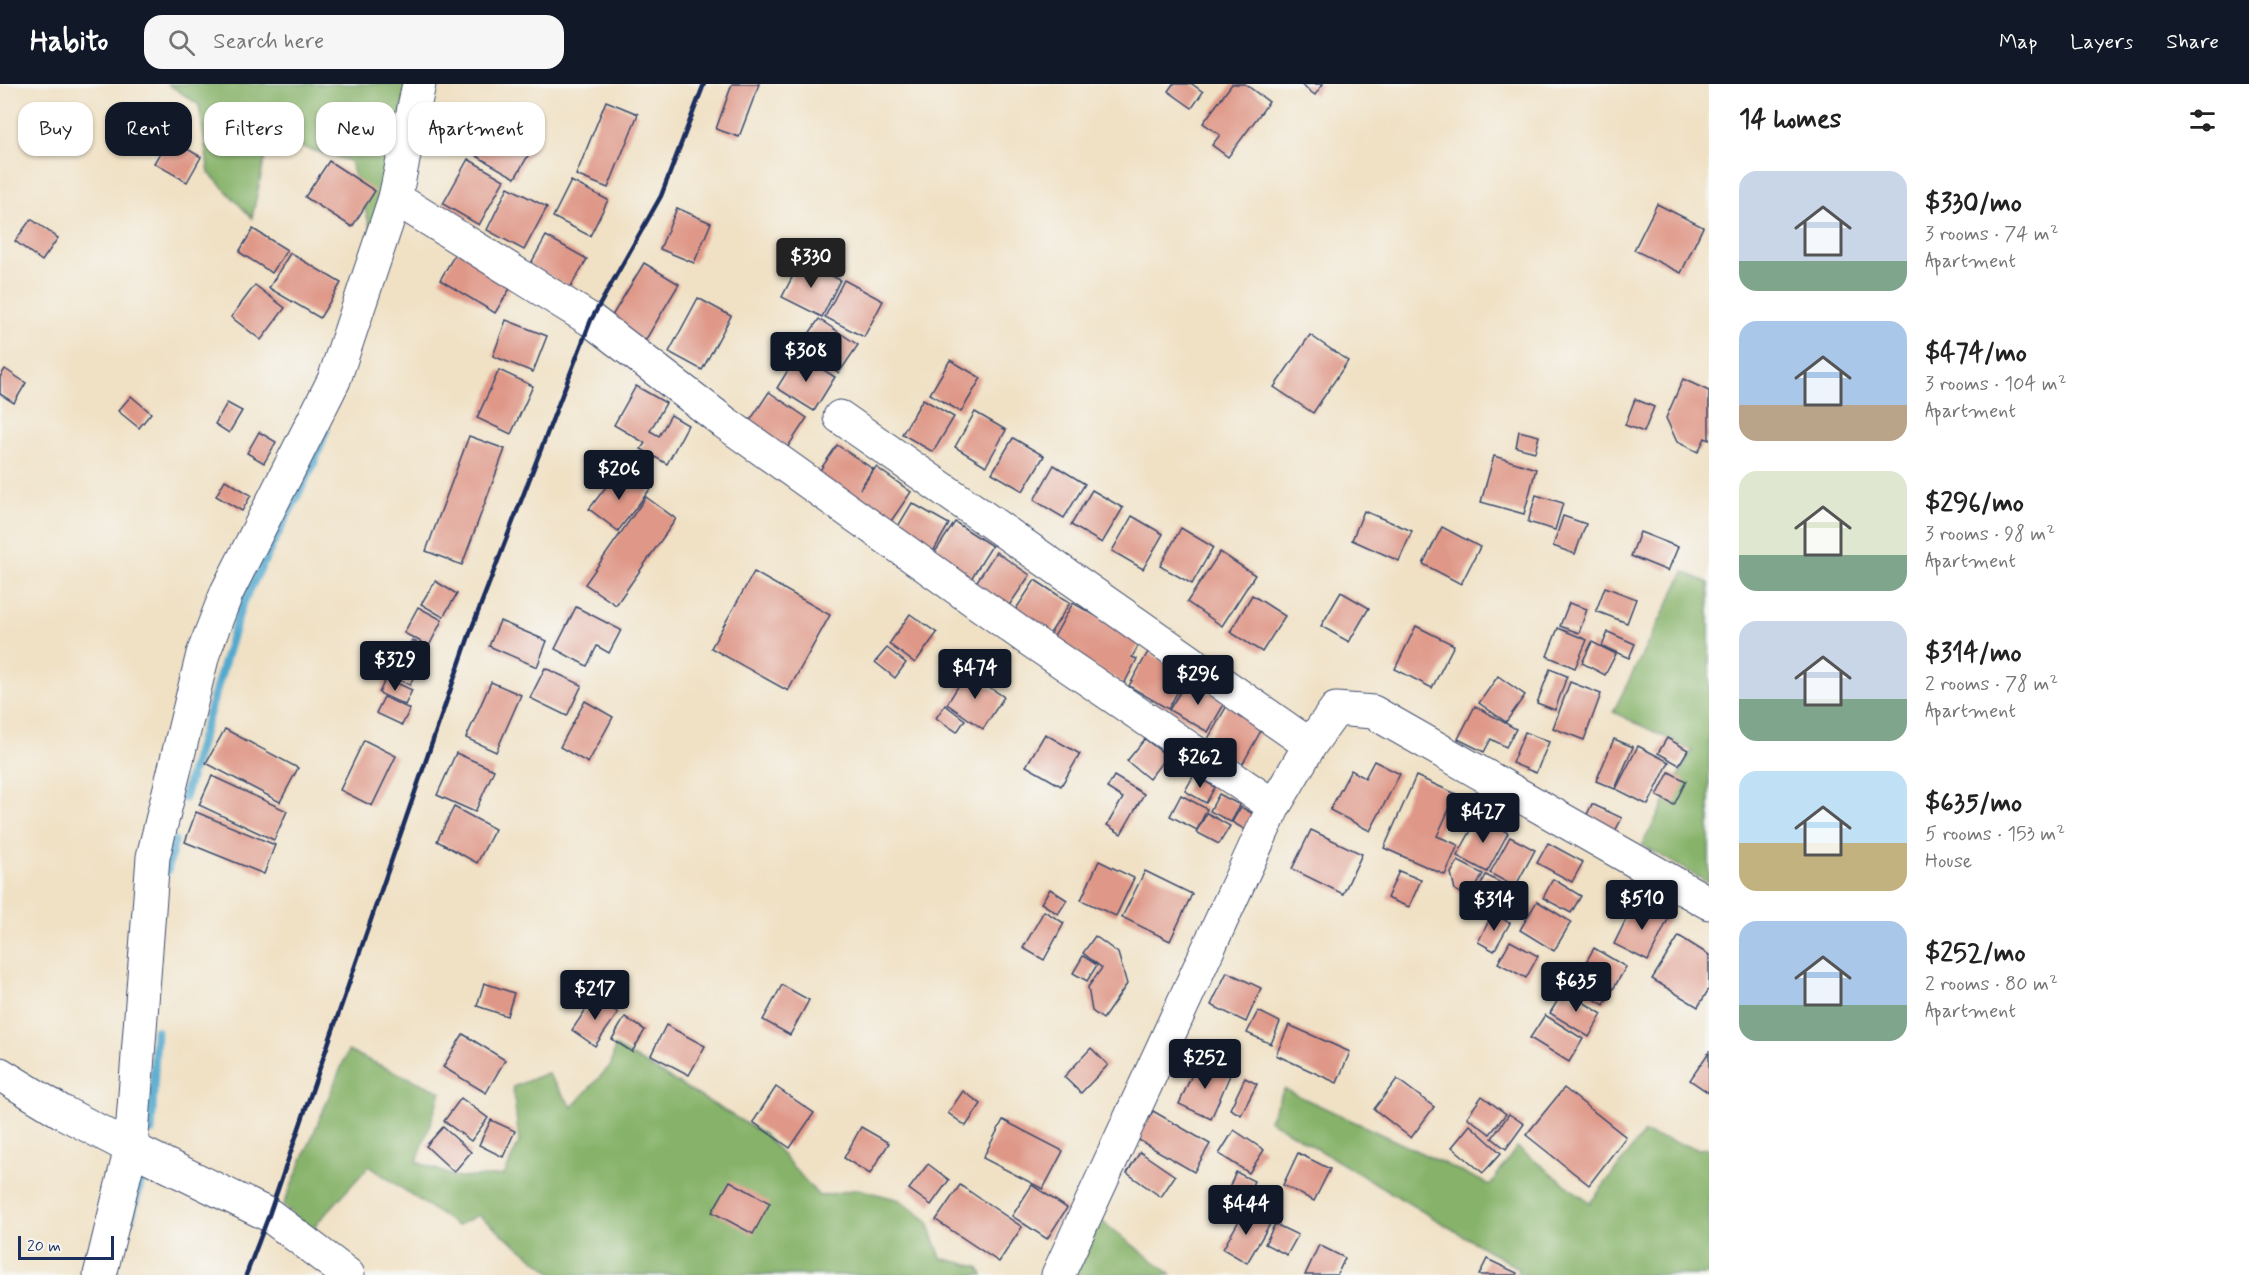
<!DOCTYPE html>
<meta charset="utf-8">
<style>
body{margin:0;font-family:Mynerve,sans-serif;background:#f6f6f6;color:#222;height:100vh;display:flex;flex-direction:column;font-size:22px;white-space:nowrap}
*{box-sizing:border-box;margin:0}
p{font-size:20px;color:#767676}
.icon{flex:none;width:33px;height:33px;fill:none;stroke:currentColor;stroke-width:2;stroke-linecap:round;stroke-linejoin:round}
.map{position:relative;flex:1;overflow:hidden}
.drawer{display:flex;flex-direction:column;background:#fff;width:540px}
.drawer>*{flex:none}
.top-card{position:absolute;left:18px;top:18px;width:570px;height:54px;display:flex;gap:12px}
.scale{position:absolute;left:18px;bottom:15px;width:96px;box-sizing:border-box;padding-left:6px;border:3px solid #1b2f5e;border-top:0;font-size:16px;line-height:21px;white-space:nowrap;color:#1b2f5e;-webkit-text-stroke:4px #f6f6f2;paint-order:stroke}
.price{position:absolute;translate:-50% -51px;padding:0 14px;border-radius:6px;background:#111827;color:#fff;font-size:20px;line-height:39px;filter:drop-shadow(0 2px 3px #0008)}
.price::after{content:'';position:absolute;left:50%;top:36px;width:18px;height:14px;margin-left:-9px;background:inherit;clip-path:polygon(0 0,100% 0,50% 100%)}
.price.on{background:#222;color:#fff}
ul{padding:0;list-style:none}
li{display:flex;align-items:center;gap:18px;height:150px;padding:0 30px}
li span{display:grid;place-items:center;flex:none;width:168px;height:120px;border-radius:18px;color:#555}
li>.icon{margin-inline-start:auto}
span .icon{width:72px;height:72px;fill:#fffc;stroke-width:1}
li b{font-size:26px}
h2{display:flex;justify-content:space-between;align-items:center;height:72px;padding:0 30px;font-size:26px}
.tag{padding:0 21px;border-radius:18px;background:#fff;box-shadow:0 2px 4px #0004;font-size:21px;line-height:54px}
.tag.on{background:#111827;color:#fff}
header{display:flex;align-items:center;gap:36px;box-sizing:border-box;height:84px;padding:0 30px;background:#111827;color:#fff}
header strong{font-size:28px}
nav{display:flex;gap:33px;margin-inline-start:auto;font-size:21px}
.search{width:420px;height:54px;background:#f6f6f6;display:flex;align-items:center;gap:15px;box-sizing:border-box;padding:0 21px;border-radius:18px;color:#767676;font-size:22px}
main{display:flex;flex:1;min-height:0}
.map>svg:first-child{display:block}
</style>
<header>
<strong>Habito</strong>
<div class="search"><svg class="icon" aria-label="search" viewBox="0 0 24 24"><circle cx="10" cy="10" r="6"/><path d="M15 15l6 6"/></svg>Search here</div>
<nav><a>Map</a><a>Layers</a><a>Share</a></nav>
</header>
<main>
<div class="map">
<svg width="1709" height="1191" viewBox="0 0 1709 1191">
<rect width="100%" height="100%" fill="#f6f6f2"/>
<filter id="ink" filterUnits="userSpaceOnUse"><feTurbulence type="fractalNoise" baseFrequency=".0167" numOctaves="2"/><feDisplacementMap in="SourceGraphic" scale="12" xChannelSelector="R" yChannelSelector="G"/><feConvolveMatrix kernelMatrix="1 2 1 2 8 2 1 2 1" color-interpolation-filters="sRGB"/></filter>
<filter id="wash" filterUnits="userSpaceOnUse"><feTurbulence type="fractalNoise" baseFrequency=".008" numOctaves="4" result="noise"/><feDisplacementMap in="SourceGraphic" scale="24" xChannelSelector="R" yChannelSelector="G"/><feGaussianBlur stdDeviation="1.35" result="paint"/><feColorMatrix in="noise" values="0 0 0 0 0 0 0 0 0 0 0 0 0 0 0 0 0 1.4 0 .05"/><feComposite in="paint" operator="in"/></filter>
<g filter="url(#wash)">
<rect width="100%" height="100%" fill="#f0e1c5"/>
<g fill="#86b269" stroke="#507064" stroke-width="1.5">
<polygon points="168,0 407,0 376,161 350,77 269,54 252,134 209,89 199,21"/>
<polygon points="1684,488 1709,499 1709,799 1642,761 1692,666 1613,628"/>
<polygon points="615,962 764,1050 819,1112 858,1105 900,1116 927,1136 941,1174 978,1183 983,1191 555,1191 478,1131 457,1142 369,1082 312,1145 283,1122 348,967 441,1008 417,1078 459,1094 504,1091 519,1058 513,1003 547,989 572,1023 611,981"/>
<polygon points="1284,1005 1490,1101 1517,1063 1590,1119 1644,1049 1698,1065 1709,1064 1709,1191 1518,1191 1519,1185 1269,1036"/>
<polygon points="1088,1127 1172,1191 1054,1191"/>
</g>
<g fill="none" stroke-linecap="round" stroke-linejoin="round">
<g stroke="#51a9ce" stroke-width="9">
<polyline points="184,714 241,522 314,378 326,345"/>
<polyline points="167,787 174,757"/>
<polyline points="151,1047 156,947"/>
<polyline points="130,1136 146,1077"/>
</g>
</g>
<g id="blocks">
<g fill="#df9888">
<polygon points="732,0 759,0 739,53 716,45"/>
<polygon points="1173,0 1192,0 1203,8 1192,24 1168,7"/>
<polygon points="1232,0 1245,0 1269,18 1228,73 1212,61 1220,51 1203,39"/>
<polygon points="1300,0 1323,0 1315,11"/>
<polygon points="606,17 638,30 608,104 576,91"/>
<polygon points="478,27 535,60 515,94 459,62"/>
<polygon points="169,54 201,73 187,98 154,79"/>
<polygon points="468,75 504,96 479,141 443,120"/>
<polygon points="329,77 375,107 352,143 305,113"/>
<polygon points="571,97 608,116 590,152 553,133"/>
<polygon points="508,103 547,123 524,166 487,146"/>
<polygon points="1657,120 1703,143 1681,189 1634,166"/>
<polygon points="677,124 711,139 694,179 660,165"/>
<polygon points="31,135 58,154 42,177 15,157"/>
<polygon points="253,145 287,166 272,189 239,168"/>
<polygon points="546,152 587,175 570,204 530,181"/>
<polygon points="461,160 517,193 495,229 440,196"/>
<polygon points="290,169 341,199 320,234 269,204"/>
<polygon points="801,176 840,196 822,233 782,213"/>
<polygon points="644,179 679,200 639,267 604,245"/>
<polygon points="844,196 883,217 864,253 825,233"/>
<polygon points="255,201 285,224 261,256 231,233"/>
<polygon points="698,214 731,232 702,286 669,268"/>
<polygon points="819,235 858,261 839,289 800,263"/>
<polygon points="506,236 547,252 533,288 493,272"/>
<polygon points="1310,251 1348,277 1313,329 1274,303"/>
<polygon points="798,270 835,293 814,327 777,304"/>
<polygon points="950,276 981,294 961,328 930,310"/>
<polygon points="5,285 26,299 14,319 0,310 0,293"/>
<polygon points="499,286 533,302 511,350 477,334"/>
<polygon points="1683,295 1709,307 1709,356 1705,354 1698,368 1677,358 1666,334"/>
<polygon points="636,302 666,319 650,347 659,352 671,331 688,341 667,380 641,365 645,359 614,341"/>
<polygon points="769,308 807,334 785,367 747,341"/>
<polygon points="131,312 151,329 139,344 118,327"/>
<polygon points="923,315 954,333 933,368 902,350"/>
<polygon points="1635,315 1654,323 1644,348 1625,341"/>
<polygon points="227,319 242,327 229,349 215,340"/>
<polygon points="975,328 1006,346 986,382 955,363"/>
<polygon points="1519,347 1539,352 1535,368 1516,363"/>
<polygon points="259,348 276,358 264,379 247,369"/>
<polygon points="469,352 505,365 462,481 426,467"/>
<polygon points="1013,354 1044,372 1023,407 992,389"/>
<polygon points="837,361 873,385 860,405 876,383 911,408 889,440 816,392"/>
<polygon points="1494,372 1536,385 1524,430 1481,418"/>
<polygon points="1054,381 1085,400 1064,434 1034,416"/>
<polygon points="615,391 651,404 618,447 589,425"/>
<polygon points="225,396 251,411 242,427 216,412"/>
<polygon points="1092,406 1123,424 1102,459 1071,441"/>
<polygon points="1536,411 1563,419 1555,446 1528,438"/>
<polygon points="646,413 676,435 616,521 585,500"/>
<polygon points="912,419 949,440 931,471 894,449"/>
<polygon points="1364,427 1412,447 1399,477 1352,456"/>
<polygon points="1132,432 1163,450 1143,485 1112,467"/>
<polygon points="1563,432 1586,440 1575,470 1553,462"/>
<polygon points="955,438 992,462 969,498 931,474"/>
<polygon points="1442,443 1480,463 1461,500 1423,480"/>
<polygon points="1181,444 1213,463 1192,500 1160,482"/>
<polygon points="1640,448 1678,463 1668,487 1631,472"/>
<polygon points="996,468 1030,491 1008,523 975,500"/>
<polygon points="1220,468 1255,491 1222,542 1187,518"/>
<polygon points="754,488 830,531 788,607 711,564"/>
<polygon points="1035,496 1070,519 1047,554 1012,531"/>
<polygon points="435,497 457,510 443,533 421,520"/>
<polygon points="1605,503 1636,515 1627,539 1596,527"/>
<polygon points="1341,508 1369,524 1349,558 1321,542"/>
<polygon points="1252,511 1285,532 1262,568 1230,548"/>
<polygon points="1073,519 1141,557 1132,573 1137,575 1124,600 1051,558"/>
<polygon points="1569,519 1587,525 1579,549 1560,542"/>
<polygon points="418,523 442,536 429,562 404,549"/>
<polygon points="576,523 621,546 609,569 597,562 587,582 555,565"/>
<polygon points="910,530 937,549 915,579 889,560"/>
<polygon points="500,537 547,557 537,583 489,562"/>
<polygon points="1416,542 1454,561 1432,604 1395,585"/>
<polygon points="1558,544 1587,556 1575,584 1547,572"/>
<polygon points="1608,548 1635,560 1629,574 1602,562"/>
<polygon points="412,556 428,565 420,579 404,570"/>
<polygon points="1592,558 1616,570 1605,591 1582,579"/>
<polygon points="887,564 906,579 895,594 875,578"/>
<polygon points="391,567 419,580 410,601 381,588"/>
<polygon points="1148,568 1187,590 1168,625 1129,602"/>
<polygon points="545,584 582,601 567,632 530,614"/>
<polygon points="1550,585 1567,592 1555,626 1537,619"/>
<polygon points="967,588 1004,613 983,645 947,620"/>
<polygon points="1498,592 1525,611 1506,638 1479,619"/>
<polygon points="386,594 412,606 405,621 379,609"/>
<polygon points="1188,595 1226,617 1208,648 1169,626"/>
<polygon points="491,598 521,611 496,668 466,654"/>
<polygon points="1570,598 1601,610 1584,656 1553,644"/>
<polygon points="384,613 410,625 402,641 376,629"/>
<polygon points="585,617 613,633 588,679 560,663"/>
<polygon points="1228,620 1264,641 1242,681 1205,660"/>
<polygon points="945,621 965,636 957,648 936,634"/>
<polygon points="1475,622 1516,645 1506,663 1491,655 1484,668 1458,655"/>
<polygon points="225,645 298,684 280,718 206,679"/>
<polygon points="1525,648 1549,658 1536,689 1512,679"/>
<polygon points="1045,650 1080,670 1061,702 1026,682"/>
<polygon points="1667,654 1688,666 1679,681 1658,669"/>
<polygon points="1145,655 1167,672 1149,695 1127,677"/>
<polygon points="1614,655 1633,663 1615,705 1596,697"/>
<polygon points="364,656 396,672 372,722 340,706"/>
<polygon points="1638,662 1669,678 1648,721 1616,705"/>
<polygon points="456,669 494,686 475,728 437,711"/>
<polygon points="1374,677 1400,690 1370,747 1330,726 1351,686 1365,694"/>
<polygon points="1669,688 1686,697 1674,721 1657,712"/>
<polygon points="1194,691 1215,703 1206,719 1185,707"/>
<polygon points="212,692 287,727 274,756 199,721"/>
<polygon points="1114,692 1144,710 1121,750 1107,741 1123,714 1107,704"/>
<polygon points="1416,692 1456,710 1437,752 1458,761 1445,791 1384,764"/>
<polygon points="1219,710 1240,721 1231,738 1210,727"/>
<polygon points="1181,711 1207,725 1197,746 1170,732"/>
<polygon points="1592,720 1622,734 1614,749 1585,735"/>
<polygon points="454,723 495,745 477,779 437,757"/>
<polygon points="1241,723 1257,732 1249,748 1232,738"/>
<polygon points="196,728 275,761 264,790 185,758"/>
<polygon points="1207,729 1230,742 1219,760 1196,748"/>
<polygon points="1479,732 1508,749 1487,788 1457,772"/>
<polygon points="1311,746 1362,770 1343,810 1292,785"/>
<polygon points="1510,753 1535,766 1515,803 1490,789"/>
<polygon points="1548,759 1583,778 1572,798 1537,779"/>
<polygon points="1099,777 1134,794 1116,832 1081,816"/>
<polygon points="1458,777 1483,790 1470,814 1455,806 1451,789"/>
<polygon points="1145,787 1192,810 1170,857 1122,833"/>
<polygon points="1399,787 1421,796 1409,823 1387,814"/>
<polygon points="1486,791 1517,808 1508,827 1476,810"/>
<polygon points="1553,795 1581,812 1571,829 1543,814"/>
<polygon points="1050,805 1067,816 1058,830 1041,819"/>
<polygon points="1537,817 1571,838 1554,867 1520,846"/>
<polygon points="1635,817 1669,833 1648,877 1614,860"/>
<polygon points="1044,827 1064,839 1044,876 1023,864"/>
<polygon points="1493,829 1510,839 1494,867 1478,858"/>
<polygon points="1095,852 1118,869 1127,900 1103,935 1092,927 1088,903 1102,884 1083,869"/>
<polygon points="1679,852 1709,871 1709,905 1698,923 1652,895"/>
<polygon points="1510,857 1538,872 1526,894 1498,879"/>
<polygon points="1594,864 1626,883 1604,921 1572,902"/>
<polygon points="1083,872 1097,881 1087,897 1073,889"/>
<polygon points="1227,888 1261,904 1246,938 1211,921"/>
<polygon points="484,899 514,909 507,932 477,922"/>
<polygon points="782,901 809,916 790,951 763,936"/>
<polygon points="1564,906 1602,930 1589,953 1550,929"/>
<polygon points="595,912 618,929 595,962 572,946"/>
<polygon points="1258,927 1280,938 1271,960 1247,949"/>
<polygon points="1545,931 1583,955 1569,978 1530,954"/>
<polygon points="625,933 645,946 632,968 612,955"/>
<polygon points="666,941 705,962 689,991 651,971"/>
<polygon points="1289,941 1350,968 1337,999 1276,971"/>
<polygon points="463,950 505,976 486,1009 443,983"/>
<polygon points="1091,964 1108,981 1081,1009 1064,993"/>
<polygon points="1709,968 1709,1009 1690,996"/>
<polygon points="1198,977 1230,991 1211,1035 1179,1020"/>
<polygon points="1245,994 1257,1000 1241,1031 1230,1025"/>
<polygon points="1397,995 1434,1023 1411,1054 1374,1025"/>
<polygon points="776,1003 814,1029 790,1064 753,1038"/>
<polygon points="1564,1004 1626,1053 1589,1101 1526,1051"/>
<polygon points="963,1007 981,1020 966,1042 948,1029"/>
<polygon points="1482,1012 1506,1030 1490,1050 1467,1033"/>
<polygon points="461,1014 488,1034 471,1057 444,1037"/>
<polygon points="1153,1027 1210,1060 1194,1088 1137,1055"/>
<polygon points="1509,1030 1524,1040 1506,1065 1492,1054"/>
<polygon points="491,1036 515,1047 503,1073 479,1061"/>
<polygon points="1003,1036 1063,1067 1043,1105 983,1074"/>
<polygon points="1470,1041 1501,1069 1483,1089 1452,1063"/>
<polygon points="443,1043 471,1068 454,1088 426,1062"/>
<polygon points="861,1043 889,1059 870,1090 844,1074"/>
<polygon points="1234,1046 1264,1066 1249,1089 1219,1070"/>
<polygon points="1140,1068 1175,1092 1161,1113 1127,1089"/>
<polygon points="1298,1069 1330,1085 1314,1117 1283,1101"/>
<polygon points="928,1080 949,1096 931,1121 909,1105"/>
<polygon points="1236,1088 1254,1097 1245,1116 1227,1108"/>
<polygon points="730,1097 770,1119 753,1150 712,1128"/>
<polygon points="960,1101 1022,1143 999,1178 936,1136"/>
<polygon points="1032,1101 1067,1124 1047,1155 1012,1132"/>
<polygon points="1245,1126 1270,1140 1247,1179 1223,1165"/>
<polygon points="1275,1140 1298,1151 1287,1171 1265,1160"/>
<polygon points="1319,1161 1345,1174 1337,1191 1305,1191"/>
<polygon points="1487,1175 1517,1189 1516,1191 1479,1191"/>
</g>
</g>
</g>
<g filter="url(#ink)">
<use href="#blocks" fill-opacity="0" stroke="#3b4a6d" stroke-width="1.5"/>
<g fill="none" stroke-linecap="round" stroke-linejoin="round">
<defs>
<g id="minor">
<polyline points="395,114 591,236 724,338 1027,554 1274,722"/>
<polyline points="840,333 1310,661"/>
<polyline points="0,990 62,1028 131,1064 269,1131 348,1191"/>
<polyline points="100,1191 131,1064 153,773 203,570 227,508 334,296 395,114 419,0"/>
<polyline points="1058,1191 1274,722 1310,661 1336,625 1373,628 1709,819"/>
</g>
</defs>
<use href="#minor" stroke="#3b4a6d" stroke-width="35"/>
<use href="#minor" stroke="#fff" stroke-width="33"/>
<polyline stroke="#1b2f5e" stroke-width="4.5" points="246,1191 269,1131 471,546 591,236 661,112 704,0"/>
</g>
</g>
</svg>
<div class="scale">20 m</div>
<b class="price on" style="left:811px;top:205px">$330</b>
<b class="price" style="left:806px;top:299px">$308</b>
<b class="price" style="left:619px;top:417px">$206</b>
<b class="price" style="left:395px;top:608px">$329</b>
<b class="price" style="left:975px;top:616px">$474</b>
<b class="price" style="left:1198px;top:622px">$296</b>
<b class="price" style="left:1200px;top:705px">$262</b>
<b class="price" style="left:1483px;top:760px">$427</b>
<b class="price" style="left:1642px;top:847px">$510</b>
<b class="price" style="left:1494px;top:848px">$314</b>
<b class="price" style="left:1576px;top:929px">$635</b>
<b class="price" style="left:595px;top:937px">$217</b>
<b class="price" style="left:1205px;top:1006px">$252</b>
<b class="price" style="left:1246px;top:1152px">$444</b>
<div class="top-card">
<a class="tag">Buy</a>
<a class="tag on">Rent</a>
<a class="tag">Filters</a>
<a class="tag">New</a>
<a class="tag">Apartment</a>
</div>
</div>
<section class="drawer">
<h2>14 homes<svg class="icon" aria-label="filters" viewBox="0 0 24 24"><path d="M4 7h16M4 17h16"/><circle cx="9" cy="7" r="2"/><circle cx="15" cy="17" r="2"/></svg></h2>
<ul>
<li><span style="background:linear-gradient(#c9d6e8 75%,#7fa58c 0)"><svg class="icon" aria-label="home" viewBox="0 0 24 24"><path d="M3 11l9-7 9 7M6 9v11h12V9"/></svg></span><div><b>$330/mo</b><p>3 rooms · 74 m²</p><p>Apartment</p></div></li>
<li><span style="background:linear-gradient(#a9c7e8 70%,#b9a48a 0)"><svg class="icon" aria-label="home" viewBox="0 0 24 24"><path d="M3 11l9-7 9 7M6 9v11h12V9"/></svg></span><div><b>$474/mo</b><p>3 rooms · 104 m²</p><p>Apartment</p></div></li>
<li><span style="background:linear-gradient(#dfe7d0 70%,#7fa58c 0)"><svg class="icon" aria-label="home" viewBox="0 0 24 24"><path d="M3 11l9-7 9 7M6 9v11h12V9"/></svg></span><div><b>$296/mo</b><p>3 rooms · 98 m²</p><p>Apartment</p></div></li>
<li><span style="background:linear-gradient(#c9d6e8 65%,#7fa58c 0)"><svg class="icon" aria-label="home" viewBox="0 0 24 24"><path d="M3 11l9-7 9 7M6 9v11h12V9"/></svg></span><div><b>$314/mo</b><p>2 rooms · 78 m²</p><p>Apartment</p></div></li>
<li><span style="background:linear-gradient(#bfe0f5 60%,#c2b280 0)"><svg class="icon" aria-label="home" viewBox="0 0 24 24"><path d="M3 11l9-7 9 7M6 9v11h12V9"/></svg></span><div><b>$635/mo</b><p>5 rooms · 153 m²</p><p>House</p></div></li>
<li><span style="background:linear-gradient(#a9c7e8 70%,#7fa58c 0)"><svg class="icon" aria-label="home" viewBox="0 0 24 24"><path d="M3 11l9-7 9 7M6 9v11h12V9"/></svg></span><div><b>$252/mo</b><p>2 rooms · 80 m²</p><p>Apartment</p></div></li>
</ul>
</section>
</main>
